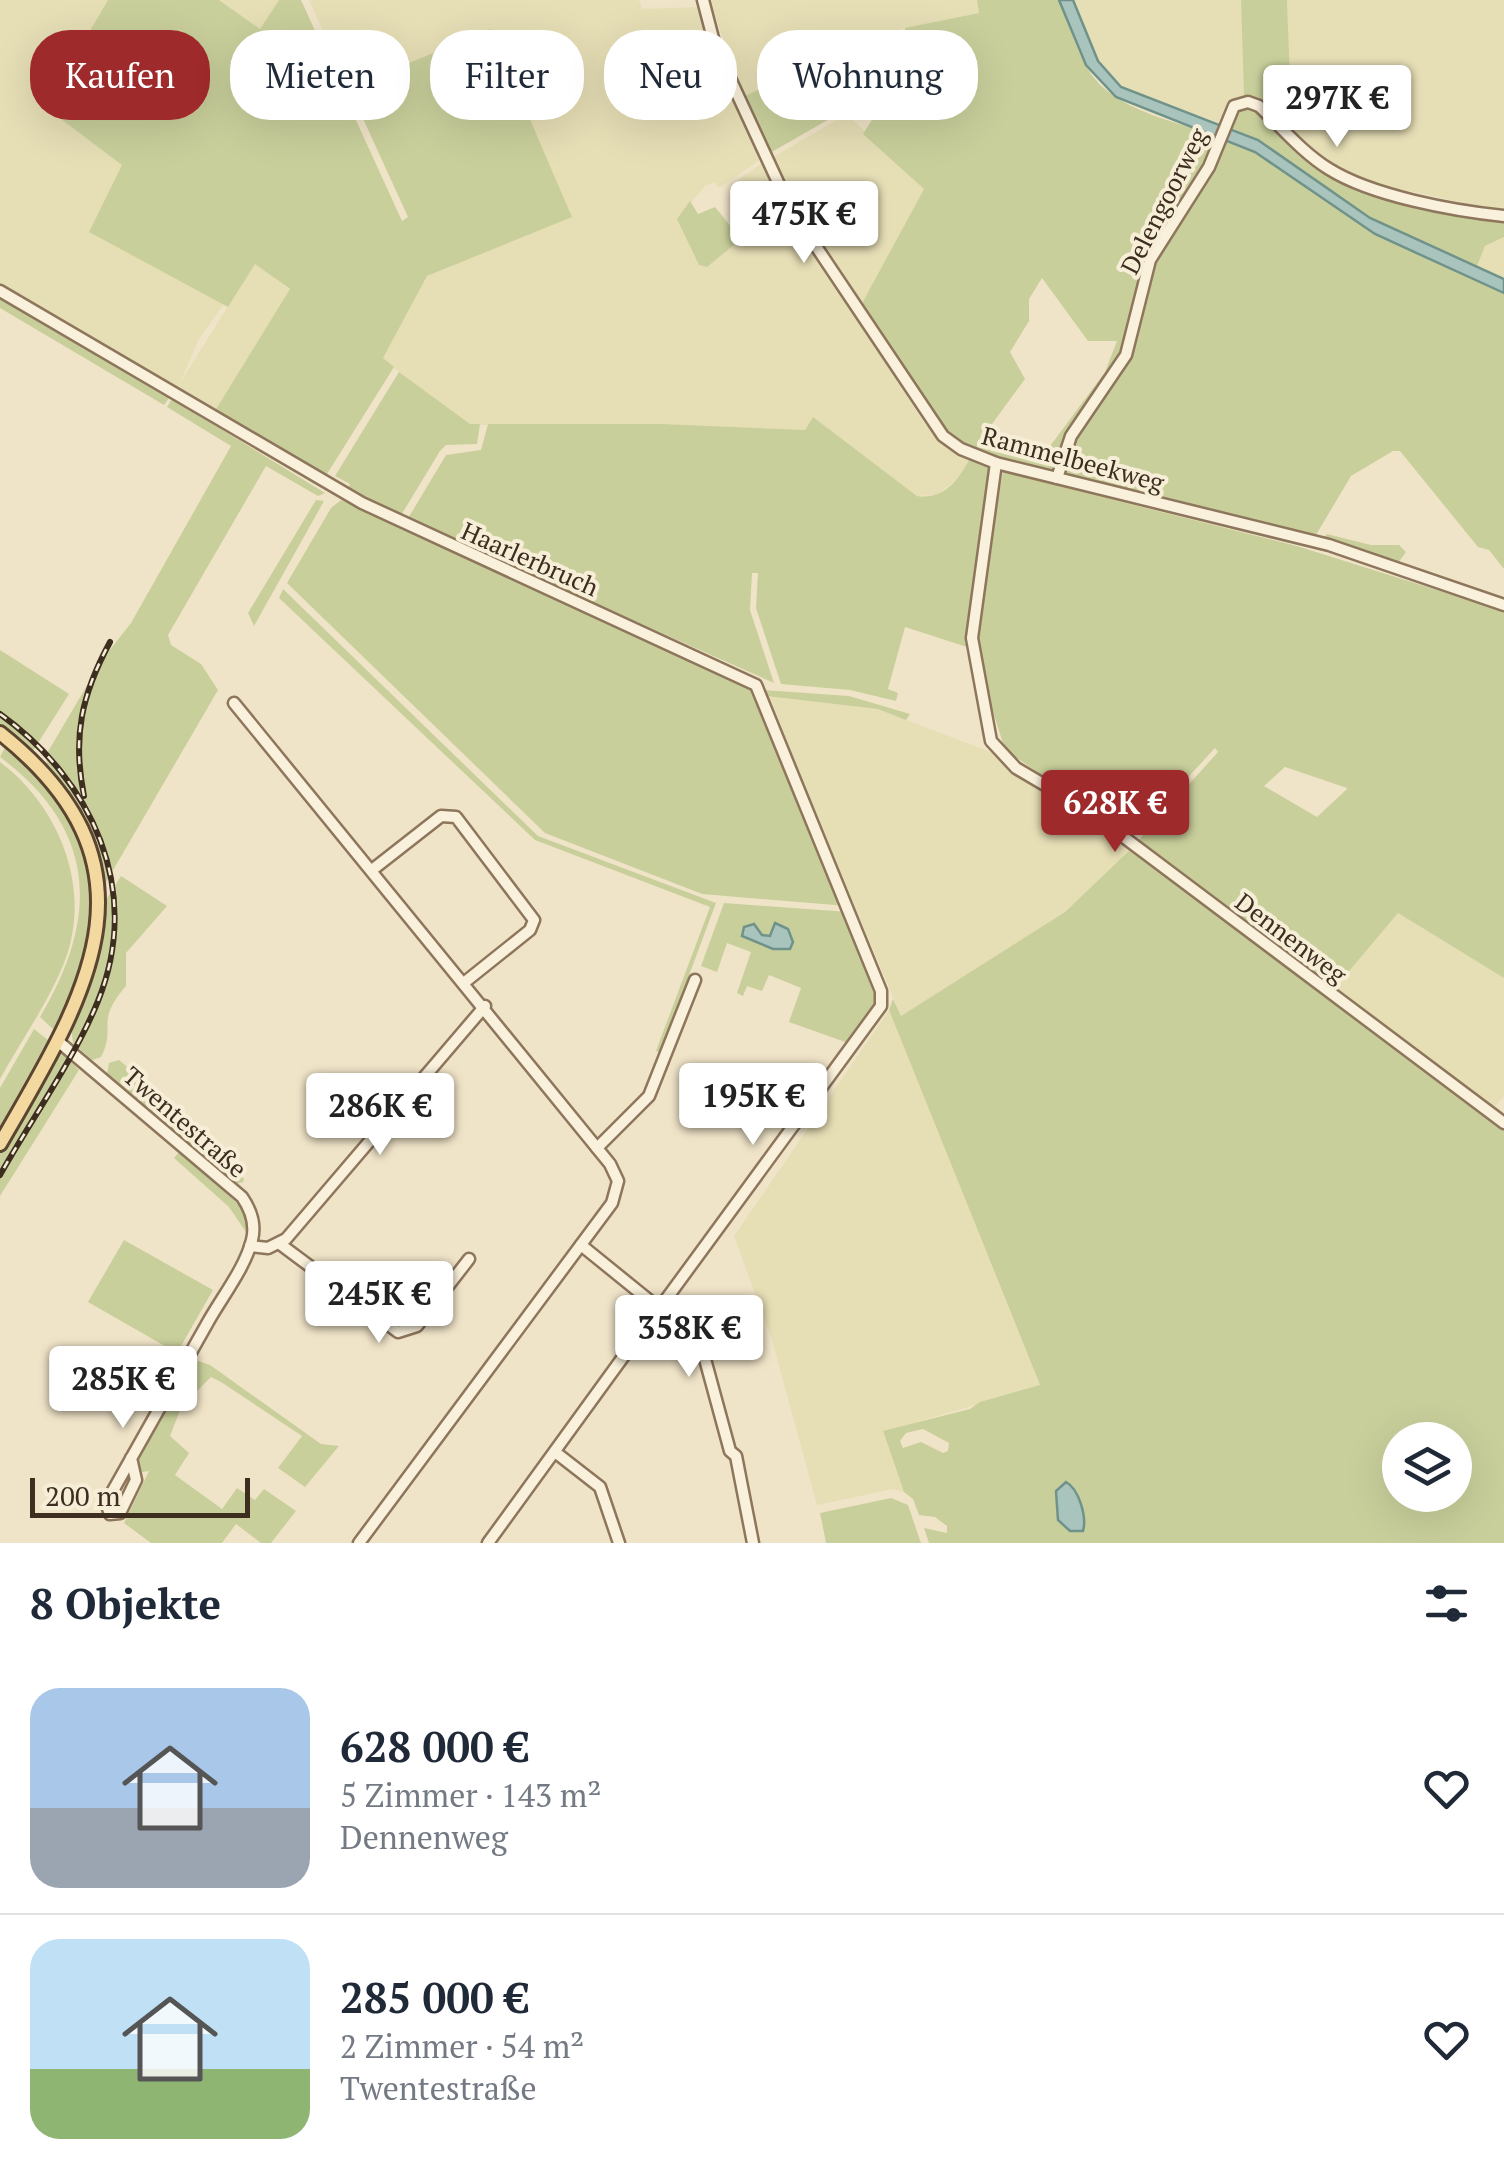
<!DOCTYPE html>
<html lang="de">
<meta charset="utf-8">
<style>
body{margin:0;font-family:"PT Serif",serif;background:#f6f6f7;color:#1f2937;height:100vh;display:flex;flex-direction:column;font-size:38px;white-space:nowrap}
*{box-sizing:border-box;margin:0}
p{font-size:32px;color:#747a83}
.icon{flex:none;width:55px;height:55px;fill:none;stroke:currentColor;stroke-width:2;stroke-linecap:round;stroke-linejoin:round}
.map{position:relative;height:1543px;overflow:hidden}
.drawer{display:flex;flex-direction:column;background:#fff;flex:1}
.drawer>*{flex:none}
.top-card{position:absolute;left:30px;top:30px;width:1000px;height:90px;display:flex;gap:20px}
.tools{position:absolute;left:1382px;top:1422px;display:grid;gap:20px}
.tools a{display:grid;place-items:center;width:90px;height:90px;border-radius:50%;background:#fff;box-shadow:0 10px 40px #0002;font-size:50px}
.scale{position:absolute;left:30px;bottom:25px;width:220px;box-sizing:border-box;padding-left:10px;border:5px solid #3d2e20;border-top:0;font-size:28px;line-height:35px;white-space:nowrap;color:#3d2e20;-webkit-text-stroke:8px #f7eed8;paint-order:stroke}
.price{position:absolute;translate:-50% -85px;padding:0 22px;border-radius:10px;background:#fff;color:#222;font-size:32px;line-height:65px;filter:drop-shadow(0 2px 5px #0008)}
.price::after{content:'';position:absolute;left:50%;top:60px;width:30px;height:22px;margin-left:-15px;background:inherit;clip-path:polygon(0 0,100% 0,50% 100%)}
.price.selected{background:#9e2a2b;color:#fff}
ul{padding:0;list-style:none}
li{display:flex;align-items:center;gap:30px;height:250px;padding:0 30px}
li+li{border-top:2px solid #e0e1e3}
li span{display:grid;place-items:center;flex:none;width:280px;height:200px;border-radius:30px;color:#555}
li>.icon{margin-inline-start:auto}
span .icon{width:120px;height:120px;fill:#fffc;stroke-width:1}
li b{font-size:42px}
h2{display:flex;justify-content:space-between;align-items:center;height:120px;padding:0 30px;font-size:42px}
.chip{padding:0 35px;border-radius:40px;background:#fff;box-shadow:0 10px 40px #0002;font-size:35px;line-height:90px}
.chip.selected{background:#9e2a2b;color:#fff}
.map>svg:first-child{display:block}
</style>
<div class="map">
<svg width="1504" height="1543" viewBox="0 0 1504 1543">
<rect width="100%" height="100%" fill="#f0e4c8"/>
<g fill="#e6deb5">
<polygon points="0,0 108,0 45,107 123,165 89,232 224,304 199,339 180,383 255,263 290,290 213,414 0,287"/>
<polygon points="219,0 279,0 260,29"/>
<polygon points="309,0 639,0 642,9 700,7 761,159 719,188 715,183 706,185 677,219 707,267 758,225 731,185 762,163 789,215 924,423 946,448 969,460 961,476 937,495 917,496 813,417 805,430 662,424 470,425 382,359 427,276 571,216 491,30 349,88"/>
<polygon points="709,0 977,0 979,13 878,34 745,96"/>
<polygon points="1073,0 1241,0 1244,96 1231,101 1222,124 1121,87 1098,61"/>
<polygon points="1287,0 1504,0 1504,212 1369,182 1329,162 1292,130"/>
<polygon points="847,114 924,189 860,307 802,215 772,158"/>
<polygon points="1504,237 1504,279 1477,266 1485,246"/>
<polygon points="766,696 878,709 998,755 1133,847 1065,912 901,1016"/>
<polygon points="1398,913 1504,978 1504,1096 1494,1107 1335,988"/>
<polygon points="889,1010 1040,1386 883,1432 904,1492 893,1489 817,1505 772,1340 734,1236"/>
</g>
<g fill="#c9cf9b" fill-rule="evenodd">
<polygon points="108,0 219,0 260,29 279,0 301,0 402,221 408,217 349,88 491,29 572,217 427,276 383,358 394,367 327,474 213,414 290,289 255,264 228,307 89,232 122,165 45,107"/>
<path d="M977,0H1059C1070,26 1078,58 1095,79C1122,112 1179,122 1216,136L1196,180L1147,258L1127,344L1052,471C1016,466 974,456 945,433L860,307L924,189L863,134L873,118L894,107L881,79L906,52L905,28L979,13ZM1042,278L1088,341H1117L1105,372L1039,461L987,449L981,439L1025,379L1010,352L1029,321V299Z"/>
<polygon points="1241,0 1287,0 1292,130 1259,101 1244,96"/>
<polygon points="821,60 840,98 838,114 770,153 745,96"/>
<polygon points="1247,105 1337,176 1504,221 1504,237 1485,246 1477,266 1370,218 1271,148 1230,127 1236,110"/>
<polygon points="1225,140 1255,152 1375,234 1504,293 1504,569 1489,550 1478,547 1400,451 1393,451 1351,476 1313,540 1065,474 1073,438 1130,353 1152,269 1213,170"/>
<polygon points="690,201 698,214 715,207 741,239 707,267 699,265 677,219"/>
<polygon points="0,297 169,398 164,405 0,308"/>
<polygon points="399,372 470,424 480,424 477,444 446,445 440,451 400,517 346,492 350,484 335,476"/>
<polygon points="172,399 325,493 318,496 266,466 168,635 171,645 201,664 218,690 105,884 79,810 47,764 46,755 102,660 131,623 231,446 167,407"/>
<path d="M813,417L917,496C943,500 958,481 969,460L990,469L970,648L905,627L888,689L898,693L896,701L850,690L781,684L756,608L758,573H752L750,610L774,683L407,520L446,455L481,450L488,424H662L805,430Z"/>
<path d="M1003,472L1297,546L1504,611V978L1398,913L1335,988L1138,841L1218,752L1215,748L1133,837L1005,750L976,657L975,633ZM1285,767L1347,788V789L1317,817L1264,786Z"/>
<polygon points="316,500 324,501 254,626 248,613"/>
<polygon points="341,500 754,687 847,906 702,894 545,833 287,583 331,508"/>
<polygon points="1327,534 1371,545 1399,545 1406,552 1398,563 1321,543"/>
<polygon points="283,589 538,836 716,903 660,1053 656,1051 710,907 535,840 279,598"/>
<polygon points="0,650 69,694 33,751 0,724"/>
<polygon points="763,690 849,696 910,714 906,720 878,709 766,696"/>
<path d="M7,743C96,827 118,922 54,1030L40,1017C99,918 98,830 0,757Z"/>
<path d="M0,762C60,807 93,890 64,963C48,1003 21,1041 0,1079Z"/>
<path d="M1133,847L1504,1126V1543H929L924,1528L947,1533V1526L935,1517L919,1515L913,1499L904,1492L883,1431L970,1409L980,1402L1040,1385L889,1010L893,999L901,1016L1065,912ZM923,1429L949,1443L948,1451L943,1453L921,1442L903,1448L900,1441L906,1433ZM1400,1440H1455V1495H1400Z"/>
<path d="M121,876L167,906L126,953V986C94,1023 117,1026 101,1057L92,1060L73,1043L71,1025L95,969L104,903Z"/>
<polygon points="724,903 849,912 879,998 848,1043 789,1022 801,988 769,975 762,991 747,986 743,996 737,993 751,952 727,943 717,972 701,966"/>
<polygon points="34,1029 48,1040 0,1127 0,1088"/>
<polygon points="62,1053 79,1070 0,1196 0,1152 51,1060"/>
<polygon points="119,1060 170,1102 157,1118 107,1074 109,1063"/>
<polygon points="170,1114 244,1179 243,1182 236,1184 163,1123"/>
<polygon points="180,1151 241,1207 249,1228 246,1232 229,1207 174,1158"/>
<polygon points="124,1240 213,1290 177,1353 88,1302"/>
<polygon points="198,1361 210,1365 321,1444 339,1446 305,1487 278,1468 302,1436 221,1382 211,1377 194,1394 186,1392 183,1385"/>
<polygon points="167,1406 180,1410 170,1436 189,1453 175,1475 222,1509 237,1488 255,1500 264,1489 296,1511 271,1543 261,1543 236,1524 222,1543 151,1543 124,1523 149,1471 142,1472 138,1461"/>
<polygon points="891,1498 908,1505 921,1543 826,1543 820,1513"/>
</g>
<g fill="#a9c4bc" stroke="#6f938a" stroke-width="2.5">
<polygon points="1059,0 1073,0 1098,61 1121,87 1258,140 1370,218 1504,279 1504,293 1375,234 1255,152 1116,97 1086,65"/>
<polygon points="775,923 788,929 793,942 790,949 773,949 742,936 744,927 754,924 762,935 770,936"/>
<path d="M1066,1482C1079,1489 1087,1517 1083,1531H1070L1058,1520L1056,1491Z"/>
</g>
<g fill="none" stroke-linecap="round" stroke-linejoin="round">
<defs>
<g id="minor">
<polyline points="703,0 715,46 789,206 943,436 961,449 996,463 1329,545 1504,605"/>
<polyline points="0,291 362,503 756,685 881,991 881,1006 659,1309"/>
<polyline points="996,463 972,638 991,741 1016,768 1089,811 1504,1123"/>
<path d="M1057,478L1071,436L1126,355L1150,260L1209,167L1234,106L1248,102L1259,106C1281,127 1303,153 1329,169C1372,196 1454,211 1504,216"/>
<polyline points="234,703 610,1164 618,1181 612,1203 359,1543"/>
<polyline points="372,870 441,816 456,817 534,920 530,930 465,982"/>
<path d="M59,1042L242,1197C251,1210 256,1224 252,1240C245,1268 222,1297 208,1322C174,1382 140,1442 106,1503L110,1514L120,1513L136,1480L131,1458"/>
<polyline points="597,1148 649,1096 695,980"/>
<polyline points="280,1244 398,1332 417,1326 469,1259"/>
<polyline points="581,1245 692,1335 705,1359 730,1451 736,1456 753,1543"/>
<polyline points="250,1246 268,1248 286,1239 485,1006"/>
<polyline points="555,1452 600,1487 619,1543"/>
<polyline points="488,1543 626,1353"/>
</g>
<path id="major" d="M0,733C169,867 86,995 0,1144"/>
</defs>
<use href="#minor" stroke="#8d765c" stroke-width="15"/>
<use href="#major" stroke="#5b4430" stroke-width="18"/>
<use href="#minor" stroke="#faf1dc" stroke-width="10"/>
<use href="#major" stroke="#f3d9a0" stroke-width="12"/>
<defs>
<g id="rail">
<path d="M0,714C92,780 143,890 98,1001C75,1058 31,1120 0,1175"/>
<path d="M84,796C72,736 82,694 110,642"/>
</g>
</defs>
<use href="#rail" stroke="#3d2e20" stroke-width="6"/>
<use href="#rail" stroke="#f7eed8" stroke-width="2.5" stroke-dasharray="8" stroke-linecap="butt"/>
</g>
<g text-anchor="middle" stroke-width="8" stroke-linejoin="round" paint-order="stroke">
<g font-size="25" fill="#3d2e20" stroke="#f7eed8">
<text transform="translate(1164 201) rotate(-63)" y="9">Delengoorweg</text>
<text transform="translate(1073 459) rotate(15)" y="9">Rammelbeekweg</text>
<text transform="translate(530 559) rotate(24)" y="9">Haarlerbruch</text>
<text transform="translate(1291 938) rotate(37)" y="9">Dennenweg</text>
<text transform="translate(185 1122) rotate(41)" y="9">Twentestraße</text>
</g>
</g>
</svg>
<div class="tools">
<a><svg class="icon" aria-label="layers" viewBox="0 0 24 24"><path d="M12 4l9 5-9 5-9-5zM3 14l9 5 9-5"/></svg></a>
</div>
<div class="scale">200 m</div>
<b class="price" style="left:1337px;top:150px">297K €</b>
<b class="price" style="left:804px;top:266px">475K €</b>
<b class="price selected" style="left:1115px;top:855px">628K €</b>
<b class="price" style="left:753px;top:1148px">195K €</b>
<b class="price" style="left:380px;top:1158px">286K €</b>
<b class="price" style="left:379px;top:1346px">245K €</b>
<b class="price" style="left:689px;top:1380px">358K €</b>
<b class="price" style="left:123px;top:1431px">285K €</b>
<div class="top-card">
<a class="chip selected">Kaufen</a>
<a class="chip">Mieten</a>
<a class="chip">Filter</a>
<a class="chip">Neu</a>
<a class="chip">Wohnung</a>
</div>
</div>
<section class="drawer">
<h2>8 Objekte<svg class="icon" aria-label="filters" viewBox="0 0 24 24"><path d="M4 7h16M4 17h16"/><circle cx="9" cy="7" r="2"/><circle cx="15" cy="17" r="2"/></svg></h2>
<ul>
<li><span style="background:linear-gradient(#a9c7e8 60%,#9aa5b1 0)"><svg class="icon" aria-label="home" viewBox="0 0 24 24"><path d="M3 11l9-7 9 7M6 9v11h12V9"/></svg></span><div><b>628 000 €</b><p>5 Zimmer · 143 m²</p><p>Dennenweg</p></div><svg class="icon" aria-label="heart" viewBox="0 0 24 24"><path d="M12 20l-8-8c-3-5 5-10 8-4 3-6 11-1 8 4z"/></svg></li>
<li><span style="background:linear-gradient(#bfe0f5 65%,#8fb573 0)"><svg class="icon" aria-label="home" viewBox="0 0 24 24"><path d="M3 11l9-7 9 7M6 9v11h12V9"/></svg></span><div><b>285 000 €</b><p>2 Zimmer · 54 m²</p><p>Twentestraße</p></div><svg class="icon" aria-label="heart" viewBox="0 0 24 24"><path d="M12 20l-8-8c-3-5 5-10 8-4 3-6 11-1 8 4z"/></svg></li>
</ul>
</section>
